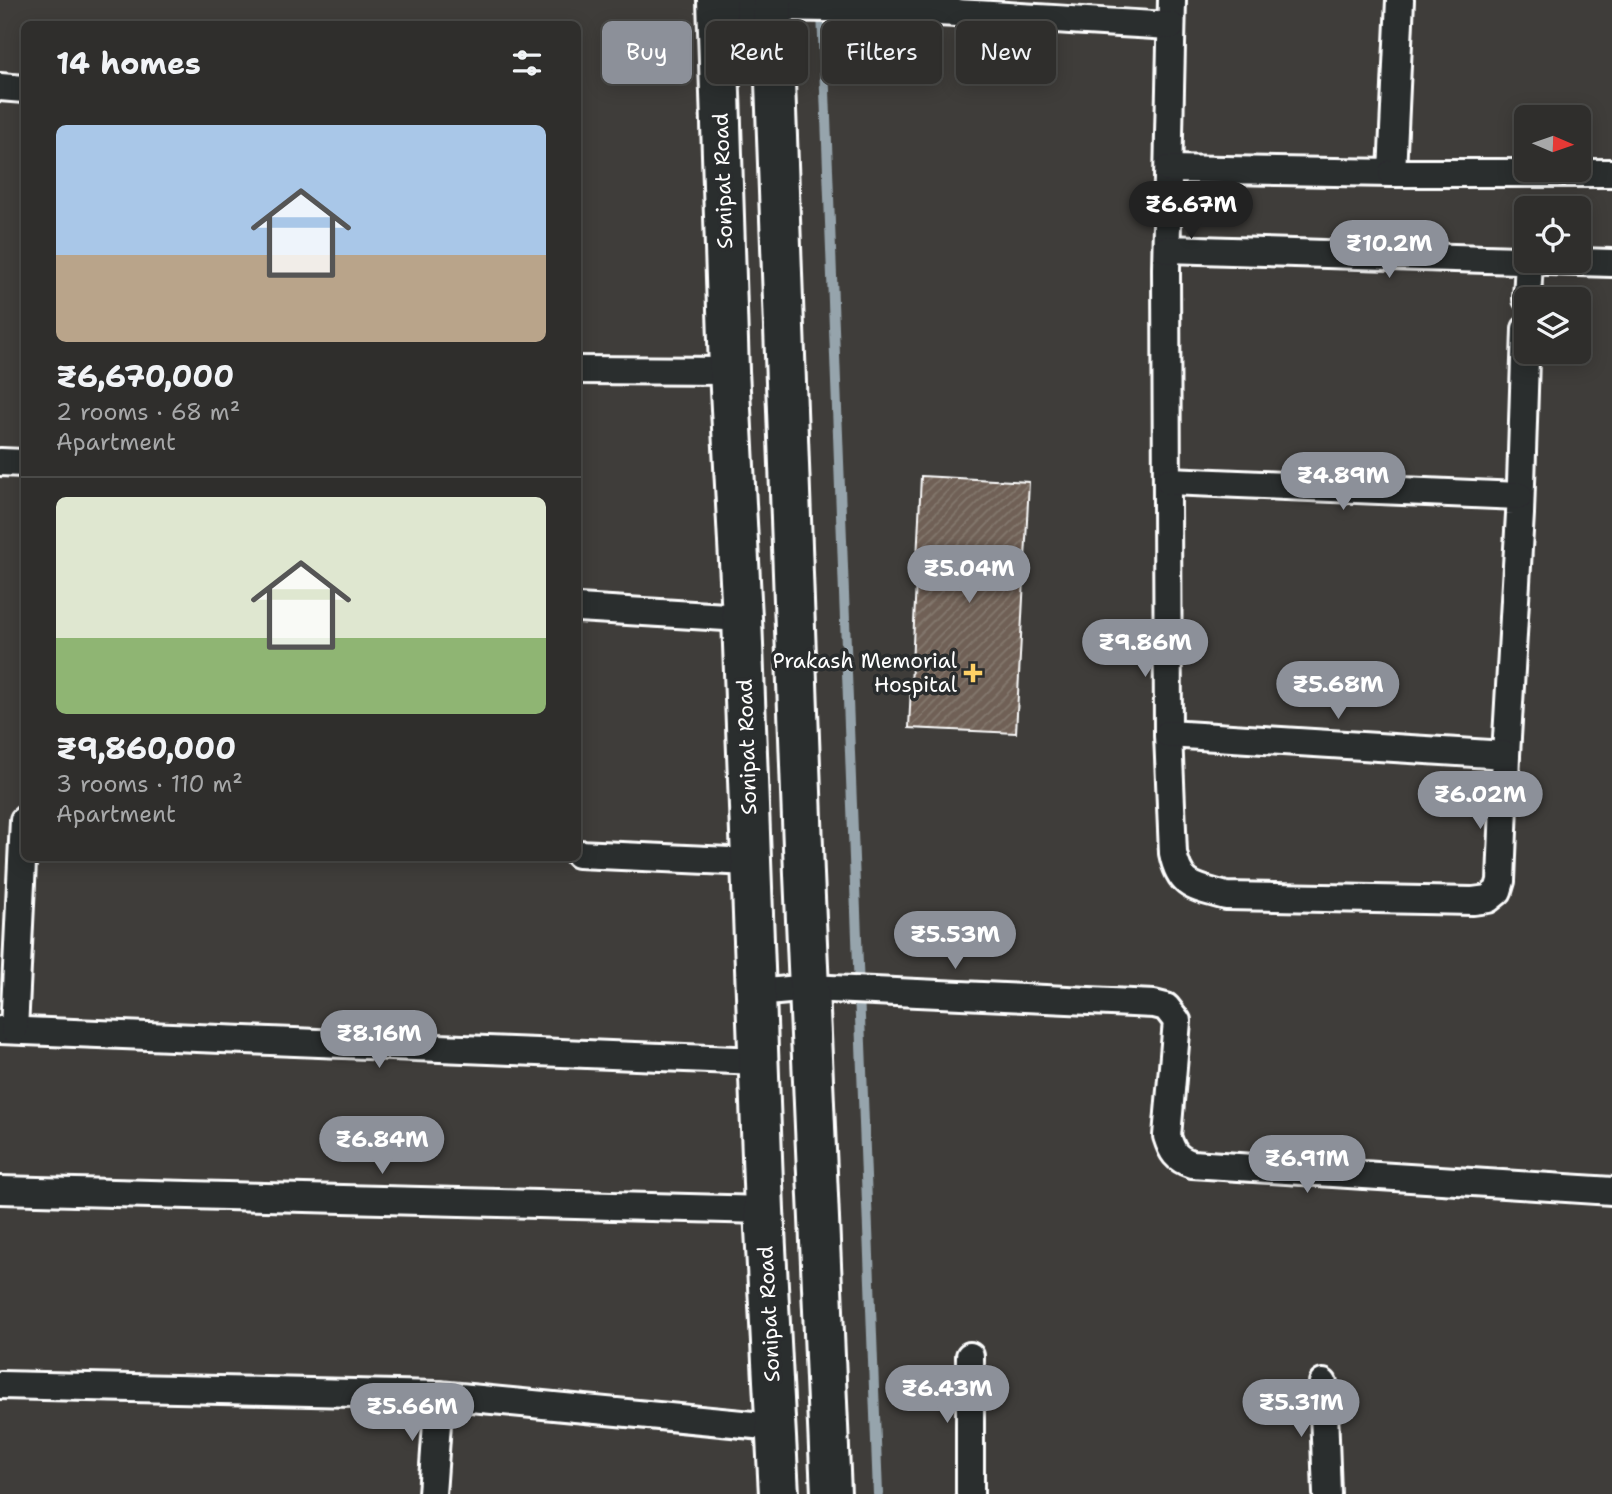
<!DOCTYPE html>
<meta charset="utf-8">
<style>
body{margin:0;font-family:"Shantell Sans",sans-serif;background:#3b3a38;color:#f1f3f6;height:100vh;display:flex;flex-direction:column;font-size:26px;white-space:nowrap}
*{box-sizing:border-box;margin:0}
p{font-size:23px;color:#a7a8a9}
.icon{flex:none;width:38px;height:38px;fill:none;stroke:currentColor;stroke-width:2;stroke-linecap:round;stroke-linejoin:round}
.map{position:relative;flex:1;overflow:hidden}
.sheet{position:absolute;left:21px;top:21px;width:560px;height:840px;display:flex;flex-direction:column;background:#2f2e2c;border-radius:10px;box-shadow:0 4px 18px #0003,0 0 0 2px #4a4a48}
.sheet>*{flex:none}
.banner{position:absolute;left:602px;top:21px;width:665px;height:63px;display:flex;gap:14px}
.needle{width:46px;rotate:92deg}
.fabs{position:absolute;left:1514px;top:105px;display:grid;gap:14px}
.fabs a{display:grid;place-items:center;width:77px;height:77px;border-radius:10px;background:#2f2e2c;box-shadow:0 4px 18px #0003,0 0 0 2px #4a4a48;font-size:35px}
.price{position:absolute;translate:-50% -60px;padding:0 16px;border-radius:24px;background:#8c9099;color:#fff;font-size:23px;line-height:46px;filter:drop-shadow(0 2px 4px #0008)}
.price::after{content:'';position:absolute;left:50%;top:42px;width:21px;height:16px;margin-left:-10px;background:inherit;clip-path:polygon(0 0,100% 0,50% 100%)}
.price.active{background:#222;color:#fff}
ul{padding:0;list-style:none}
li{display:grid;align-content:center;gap:14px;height:371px;padding:0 35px}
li+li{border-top:2px solid #4a4a48}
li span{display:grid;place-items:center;height:217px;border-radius:10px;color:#555}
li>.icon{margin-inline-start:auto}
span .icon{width:126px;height:126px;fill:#fffc;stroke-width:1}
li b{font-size:30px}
h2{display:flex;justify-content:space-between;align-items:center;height:84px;padding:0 35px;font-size:30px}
.pill{padding:0 24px;border-radius:10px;background:#2f2e2c;box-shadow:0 4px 18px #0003,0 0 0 2px #4a4a48;font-size:24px;line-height:63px}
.pill.active{background:#8c9099;color:#fff}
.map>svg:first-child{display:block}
</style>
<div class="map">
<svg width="1612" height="1494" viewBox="0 0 1612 1494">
<defs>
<pattern id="building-hatch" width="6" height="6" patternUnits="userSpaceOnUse" patternTransform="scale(1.75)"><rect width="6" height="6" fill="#6f6156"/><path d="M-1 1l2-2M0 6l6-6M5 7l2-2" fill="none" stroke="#85796f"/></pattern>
</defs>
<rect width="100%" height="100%" fill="#3f3d3a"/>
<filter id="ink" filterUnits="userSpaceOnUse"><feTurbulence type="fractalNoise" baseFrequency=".0143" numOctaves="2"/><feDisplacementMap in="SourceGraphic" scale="14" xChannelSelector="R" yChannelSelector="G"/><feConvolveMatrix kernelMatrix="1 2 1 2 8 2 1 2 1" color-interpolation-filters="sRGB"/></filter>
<g filter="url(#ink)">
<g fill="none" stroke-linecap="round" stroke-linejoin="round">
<polyline stroke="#96a4ac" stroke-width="10" points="822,11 878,1494"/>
</g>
<polygon fill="url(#building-hatch)" stroke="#fff" stroke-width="2" points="921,476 1029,482 1016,733 909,728"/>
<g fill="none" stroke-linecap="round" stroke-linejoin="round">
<defs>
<g id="street">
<path d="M1172,0L1166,269L1168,734L1173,853C1180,888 1195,887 1226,896L1473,901L1488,899L1498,891L1501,881L1506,755L1520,514L1526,329"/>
<path d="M718,8C869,4 1021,18 1171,26"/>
<polyline points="0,87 24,89"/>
<polyline points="1169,169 1392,173 1400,0"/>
<polyline points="1392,173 1612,173"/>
<polyline points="1167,249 1612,263"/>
<polyline points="1527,299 1529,261"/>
<polyline points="578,370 729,371"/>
<polyline points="0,462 24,463"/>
<polyline points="1169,481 1519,496"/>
<polyline points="578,608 742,618"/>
<polyline points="1168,734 1506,755"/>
<polyline points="578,854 751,862"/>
<path d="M757,993L809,988L1154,1004L1166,1007L1177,1021L1167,1136C1172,1152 1176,1159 1192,1164L1612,1191"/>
<polyline points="0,1030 759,1061"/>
<polyline points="14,1030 24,820"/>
<polyline points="0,1190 764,1210"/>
<polyline points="970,1356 970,1494"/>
<polyline points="1323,1383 1327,1494"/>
<polyline points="0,1385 439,1395 774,1427"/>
<polyline points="432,1494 439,1395"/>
</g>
<g id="primary">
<polyline points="717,0 729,371 742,618 764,1210 779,1494"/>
<polyline points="772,0 804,874 831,1494"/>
</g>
</defs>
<use href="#street" stroke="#fff" stroke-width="32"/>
<use href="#primary" stroke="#fff" stroke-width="44"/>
<use href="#street" stroke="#2a2d2e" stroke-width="26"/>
<use href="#primary" stroke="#2a2d2e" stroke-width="38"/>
</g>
</g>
<path fill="#ffd166" stroke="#2a2d2e" stroke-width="2.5" d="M969.5 662.5h7v7h7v7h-7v7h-7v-7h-7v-7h7z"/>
<g text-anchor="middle" stroke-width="7" stroke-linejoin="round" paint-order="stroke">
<g font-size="21" fill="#fff" stroke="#2a2d2e">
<text transform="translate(723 181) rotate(-92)" y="7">Sonipat Road</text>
<text transform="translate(747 747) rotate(-92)" y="7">Sonipat Road</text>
<text transform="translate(769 1314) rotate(-93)" y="7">Sonipat Road</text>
</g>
<g font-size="21" fill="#fff" stroke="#2a2d2e" text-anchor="end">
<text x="957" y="668">Prakash Memorial<tspan x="957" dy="24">Hospital</tspan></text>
</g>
</g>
</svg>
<div class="fabs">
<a><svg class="needle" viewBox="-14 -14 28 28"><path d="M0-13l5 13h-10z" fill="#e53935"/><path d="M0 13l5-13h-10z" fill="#a7a8a9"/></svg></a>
<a><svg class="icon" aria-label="locate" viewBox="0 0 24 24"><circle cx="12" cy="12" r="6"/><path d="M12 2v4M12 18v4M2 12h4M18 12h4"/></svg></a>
<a><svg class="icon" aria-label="layers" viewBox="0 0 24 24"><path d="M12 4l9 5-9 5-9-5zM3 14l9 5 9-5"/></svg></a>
</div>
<b class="price active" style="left:1191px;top:241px">₹6.67M</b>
<b class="price" style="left:1389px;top:280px">₹10.2M</b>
<b class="price" style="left:1343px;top:512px">₹4.89M</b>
<b class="price" style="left:969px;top:605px">₹5.04M</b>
<b class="price" style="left:1145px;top:679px">₹9.86M</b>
<b class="price" style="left:1338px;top:721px">₹5.68M</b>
<b class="price" style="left:1480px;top:831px">₹6.02M</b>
<b class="price" style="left:955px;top:971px">₹5.53M</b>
<b class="price" style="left:379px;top:1070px">₹8.16M</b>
<b class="price" style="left:382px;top:1176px">₹6.84M</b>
<b class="price" style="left:1307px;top:1195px">₹6.91M</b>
<b class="price" style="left:947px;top:1425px">₹6.43M</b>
<b class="price" style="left:1301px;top:1439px">₹5.31M</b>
<b class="price" style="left:412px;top:1443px">₹5.66M</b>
<div class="banner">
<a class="pill active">Buy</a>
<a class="pill">Rent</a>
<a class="pill">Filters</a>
<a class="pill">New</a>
</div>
<section class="sheet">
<h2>14 homes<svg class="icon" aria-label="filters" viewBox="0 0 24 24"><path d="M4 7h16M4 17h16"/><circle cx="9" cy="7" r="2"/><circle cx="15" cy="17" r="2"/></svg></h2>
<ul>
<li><span style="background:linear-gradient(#a9c7e8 60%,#b9a48a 0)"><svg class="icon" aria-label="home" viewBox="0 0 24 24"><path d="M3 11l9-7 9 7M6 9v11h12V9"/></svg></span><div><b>₹6,670,000</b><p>2 rooms · 68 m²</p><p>Apartment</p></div></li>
<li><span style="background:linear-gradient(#dfe7d0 65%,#8fb573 0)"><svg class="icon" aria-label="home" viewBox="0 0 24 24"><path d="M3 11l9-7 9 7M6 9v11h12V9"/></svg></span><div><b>₹9,860,000</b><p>3 rooms · 110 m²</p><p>Apartment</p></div></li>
</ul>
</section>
</div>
